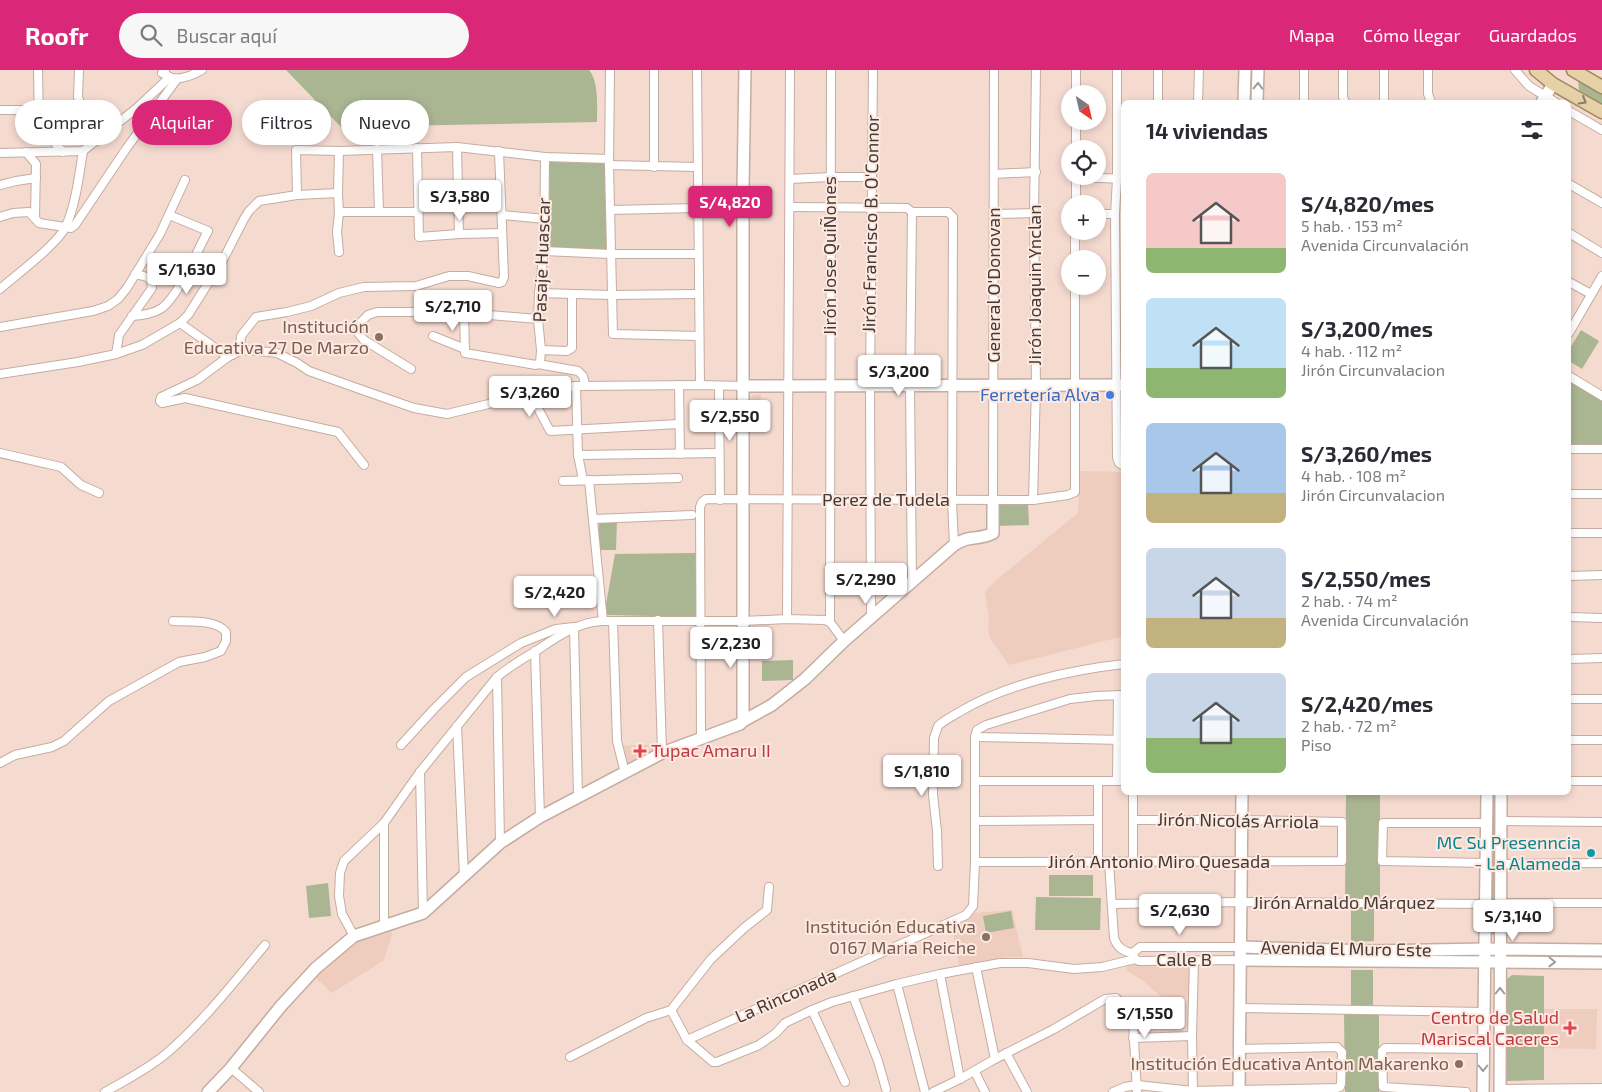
<!DOCTYPE html>
<html lang="es">
<meta charset="utf-8">
<style>
body{margin:0;font-family:"Exo 2",sans-serif;background:#f7f7f7;color:#2b2b33;height:100vh;display:flex;flex-direction:column;font-size:19px;white-space:nowrap}
*{box-sizing:border-box;margin:0}
p{font-size:16px;color:#7c7c81}
.icon{flex:none;width:28px;height:28px;fill:none;stroke:currentColor;stroke-width:2;stroke-linecap:round;stroke-linejoin:round}
.map{position:relative;flex:1;overflow:hidden}
.panel{position:absolute;left:1121px;top:30px;width:450px;height:695px;display:flex;flex-direction:column;background:#fff;border-radius:8px;box-shadow:0 2px 8px #0003}
.panel>*{flex:none}
.hud{position:absolute;left:15px;top:30px;width:475px;height:45px;display:flex;gap:10px}
.needle{width:32px;rotate:146deg}
.fabs{position:absolute;left:1061px;top:15px;display:grid;gap:10px}
.fabs a{display:grid;place-items:center;width:45px;height:45px;border-radius:50%;background:#fff;box-shadow:0 2px 8px #0003;font-size:25px}
.price{position:absolute;translate:-50% -42px;padding:0 11px;border-radius:5px;background:#fff;color:#222;font-size:16px;line-height:32px;filter:drop-shadow(0 1px 2px #0008)}
.price::after{content:'';position:absolute;left:50%;top:30px;width:15px;height:11px;margin-left:-8px;background:inherit;clip-path:polygon(0 0,100% 0,50% 100%)}
.price.selected{background:#db2777;color:#fff}
ul{padding:0;list-style:none}
li{display:flex;align-items:center;gap:15px;height:125px;padding:0 25px}
li span{display:grid;place-items:center;flex:none;width:140px;height:100px;border-radius:8px;color:#555}
li>.icon{margin-inline-start:auto}
span .icon{width:60px;height:60px;fill:#fffc;stroke-width:1}
li b{font-size:21px}
h2{display:flex;justify-content:space-between;align-items:center;height:60px;padding:0 25px;font-size:21px}
.tag{padding:0 18px;border-radius:22px;background:#fff;box-shadow:0 2px 8px #0003;font-size:18px;line-height:45px}
.tag.selected{background:#db2777;color:#fff}
header{display:flex;align-items:center;gap:30px;box-sizing:border-box;height:70px;padding:0 25px;background:#db2777;color:#fff}
header strong{font-size:24px}
nav{display:flex;gap:28px;margin-inline-start:auto;font-size:18px}
.search{width:350px;height:45px;background:#f7f7f7;display:flex;align-items:center;gap:12px;box-sizing:border-box;padding:0 18px;border-radius:28px;color:#7c7c81;font-size:19px}
.map>svg:first-child{display:block}
</style>
<header>
<strong>Roofr</strong>
<div class="search"><svg class="icon" aria-label="search" viewBox="0 0 24 24"><circle cx="10" cy="10" r="6"/><path d="M15 15l6 6"/></svg>Buscar aquí</div>
<nav><a>Mapa</a><a>Cómo llegar</a><a>Guardados</a></nav>
</header>
<div class="map">
<svg width="1602" height="1022" viewBox="0 0 1602 1022">
<rect width="100%" height="100%" fill="#f5dad0"/>
<g fill="#eeccbe">
<polygon points="761,324 761,344 752,345 751,327 753,325"/>
<polygon points="1080,401 1124,402 1124,566 1009,595 990,568 988,558 989,549 985,522 994,512 1078,443"/>
<polygon points="654,674 656,686 630,698 625,687 624,676"/>
<polygon points="1012,840 1023,887 1007,887 986,895 960,899 956,882 952,853 973,843"/>
<polygon points="391,859 392,864 384,890 332,923 314,906 361,866"/>
<polygon points="1127,894 1192,896 1191,927 1164,929 1142,910 1126,900"/>
<polygon points="1544,939 1597,939 1596,979 1543,978"/>
</g>
<g fill="#aab592">
<path d="M286,0H589C599,11 597,38 597,52L341,57Z"/>
<polygon points="1578,9 1602,23 1602,34 1579,20"/>
<polygon points="549,92 606,93 606,179 550,178"/>
<polygon points="1581,260 1599,271 1582,299 1569,291 1569,280"/>
<polygon points="1569,309 1602,328 1602,377 1569,376"/>
<polygon points="1028,434 1029,455 997,456 996,435"/>
<polygon points="599,450 617,450 616,480 598,480"/>
<polygon points="696,483 696,547 607,545 605,540 615,484"/>
<polygon points="793,590 793,610 762,611 762,591"/>
<polygon points="1497,722 1496,864 1491,864 1491,723"/>
<polygon points="1346,723 1380,723 1380,830 1345,830"/>
<rect x="1049" y="805" width="44" height="21"/>
<polygon points="328,813 331,846 309,848 306,816"/>
<polygon points="1036,827 1101,828 1100,860 1035,860"/>
<polygon points="1351,836 1374,836 1374,871 1351,872"/>
<polygon points="1011,841 1014,858 986,863 983,846"/>
<polygon points="1510,882 1602,883 1602,889 1510,888"/>
<polygon points="1351,900 1373,900 1373,935 1351,936"/>
<polygon points="1512,905 1544,906 1544,1010 1506,1011 1507,909"/>
<polygon points="1344,942 1379,942 1379,1022 1345,1022"/>
</g>
<g fill="none" stroke-linecap="round" stroke-linejoin="round">
<defs>
<g id="street">
<polyline points="38,0 39,55 63,82"/>
<polyline points="79,0 78,27 87,55 95,72"/>
<polyline points="610,0 609,95 613,264 699,266"/>
<polyline points="654,0 654,97"/>
<polyline points="697,0 700,315"/>
<polyline points="1076,0 1076,24"/>
<polyline points="1117,0 1117,109 1115,144 1117,388 1119,393 1124,396"/>
<polyline points="1158,0 1158,32"/>
<polyline points="1343,0 1343,27 1345,32"/>
<polyline points="1384,0 1384,32"/>
<polyline points="1428,0 1428,24 1431,32"/>
<polyline points="1515,0 1529,16 1555,32"/>
<path d="M172,8C182,10 193,5 202,0"/>
<polyline points="1198,32 1199,0"/>
<polyline points="1304,32 1304,0"/>
<polyline points="0,40 38,40"/>
<polyline points="1569,41 1602,60"/>
<polyline points="1076,51 1076,79"/>
<polyline points="457,77 459,164"/>
<polyline points="417,78 419,167 459,164 502,163"/>
<polyline points="377,79 379,141"/>
<polyline points="26,82 36,94 35,148"/>
<polyline points="0,83 83,81 138,37 170,7 162,3 165,0"/>
<polyline points="609,95 697,97"/>
<polyline points="994,104 1036,102"/>
<polyline points="1076,107 1124,109"/>
<polyline points="790,109 830,107 871,107"/>
<polyline points="1569,114 1602,133"/>
<polyline points="0,115 16,111 36,108"/>
<polyline points="297,125 296,80 339,81 457,77 545,87 609,89"/>
<polyline points="1076,134 1076,106"/>
<polyline points="790,137 907,138 912,142"/>
<polyline points="610,140 697,138"/>
<polyline points="339,142 417,142"/>
<polyline points="912,142 948,142 953,147 952,430 954,475"/>
<polyline points="994,144 1034,143"/>
<polyline points="1098,144 1115,144"/>
<polyline points="502,145 545,149"/>
<polyline points="0,147 13,143 29,142 39,153 71,158 75,155 126,79 177,9"/>
<polyline points="1075,161 1075,189"/>
<polyline points="1569,163 1602,183"/>
<polyline points="544,181 610,184 698,184"/>
<polyline points="339,182 337,162 339,142 338,123 339,81"/>
<polyline points="1569,212 1591,224"/>
<path d="M0,219C16,205 58,174 66,156C76,134 79,105 83,81"/>
<polyline points="539,223 611,225 698,224"/>
<polyline points="464,243 465,283 536,295 540,293 541,280 538,249 539,223 544,181 545,87"/>
<path d="M132,246C143,245 153,244 162,238C179,225 197,181 208,161L174,147"/>
<polyline points="180,253 228,287"/>
<polyline points="0,257 93,241 108,236 118,229 127,218 160,164 185,110"/>
<polyline points="1569,263 1602,206"/>
<polyline points="433,266 465,279"/>
<polyline points="541,280 567,281 572,278 572,224"/>
<polyline points="240,281 241,266 256,247 287,242 311,236 339,223 364,217 416,216 449,206 468,206 499,213 502,212 504,207 499,81"/>
<path d="M116,284L119,265L152,218C151,205 146,207 135,204"/>
<polyline points="538,294 578,301 583,306 585,315"/>
<polyline points="411,299 364,270 358,263 360,253 368,245 377,242 453,242 538,249"/>
<polyline points="0,304 78,292 116,284 142,275 180,253 188,245 224,188 244,149 249,141 259,131 297,125 338,123"/>
<polyline points="1569,306 1602,326"/>
<polyline points="679,315 680,384"/>
<polyline points="576,316 578,385 583,410"/>
<polyline points="719,316 720,430"/>
<polyline points="531,325 550,361 679,354"/>
<polyline points="1569,379 1602,379"/>
<polyline points="0,383 61,397 81,415 99,423"/>
<polyline points="578,385 719,383"/>
<polyline points="364,395 338,362 185,328 162,333 160,331 161,327 197,310 228,287 240,281 250,280 277,283 297,293 309,301 368,322 414,338 447,344 555,318 576,316 700,315 744,316"/>
<polyline points="589,410 603,551"/>
<polyline points="563,411 678,408"/>
<polyline points="1569,424 1602,424"/>
<polyline points="1033,430 1036,316 1034,143 1036,0"/>
<polyline points="993,431 994,0"/>
<polyline points="594,449 692,445"/>
<polyline points="1569,463 1602,463"/>
<polyline points="1569,506 1602,505"/>
<polyline points="912,512 910,316 912,142"/>
<polyline points="1569,547 1602,548"/>
<polyline points="871,548 870,317 873,0"/>
<polyline points="787,549 790,0"/>
<polyline points="658,550 662,683"/>
<polyline points="613,551 617,671 625,703"/>
<polyline points="830,552 831,0"/>
<polyline points="535,581 540,747"/>
<polyline points="1569,589 1602,588"/>
<polyline points="497,607 500,773"/>
<polyline points="1569,629 1602,629"/>
<polyline points="457,656 464,806"/>
<polyline points="975,667 1124,670"/>
<polyline points="701,668 700,437 702,432 706,429 1033,430 1068,425 1075,422 1075,216"/>
<polyline points="1569,670 1602,670"/>
<polyline points="401,675 434,639 466,607 521,573 556,559 574,557 578,727"/>
<path d="M0,693L15,685L52,677L64,671L109,631L179,592L205,587L221,581L226,571V562C216,549 189,552 173,551"/>
<polyline points="420,702 423,843"/>
<polyline points="975,711 1124,711"/>
<polyline points="1098,711 1098,792"/>
<polyline points="1117,711 1118,625"/>
<polyline points="1569,711 1602,711"/>
<polyline points="975,751 1098,750"/>
<polyline points="1501,751 1602,752"/>
<polyline points="975,792 1342,791 1342,752 1241,750 1133,750"/>
<path d="M1109,792L1114,868C1117,877 1124,882 1133,883"/>
<polyline points="1133,792 1133,722"/>
<polyline points="1486,793 1382,791 1383,753 1486,753"/>
<polyline points="1501,794 1602,793"/>
<path d="M938,796L937,761L933,725L934,668L938,656C944,650 953,646 961,641C1007,614 1070,600 1124,594"/>
<polyline points="1500,833 1602,833"/>
<polyline points="1112,834 1241,832 1486,834"/>
<polyline points="384,856 384,753"/>
<path d="M354,866L342,844L339,826L340,803L344,791L384,753L420,702L497,607C509,597 522,589 536,581C557,567 577,552 603,551H743L787,549L825,550L830,552L844,571"/>
<polyline points="1133,883 1135,889 1139,891 1241,890"/>
<polyline points="1133,883 1140,877 1241,877"/>
<polyline points="976,897 995,989"/>
<polyline points="940,904 960,1009"/>
<polyline points="897,914 925,1022"/>
<polyline points="853,926 878,991 886,1019"/>
<polyline points="1240,938 1484,942"/>
<polyline points="671,940 687,970 713,992 717,992 759,975 776,963 785,953 812,940 832,932 897,914 940,904 1000,893 1028,893 1074,899 1102,897 1135,889"/>
<polyline points="812,940 845,1012"/>
<polyline points="1133,968 1192,966"/>
<polyline points="687,970 966,845 973,836 975,792 975,667 977,660 986,655 1070,629 1096,626 1124,625"/>
<polyline points="1006,983 1027,1022"/>
<polyline points="570,987 646,948 671,940 711,889 744,858 767,840 769,817"/>
<polyline points="231,998 259,1022"/>
<polyline points="975,1002 985,1022"/>
<polyline points="1500,1019 1602,1018"/>
<path d="M105,1022C126,1010 148,999 167,983C204,951 234,912 265,875"/>
<polyline points="933,1022 960,1009 995,989 1054,959 1105,929 1116,928 1127,939 1133,953 1137,1022"/>
<polyline points="1113,1022 1125,1017 1137,1015 1193,1021 1336,1018 1340,1017 1341,1014 1342,982 1337,977 1240,979"/>
<polyline points="1193,1022 1192,966 1194,891"/>
<polyline points="1466,1022 1383,1017 1382,981 1385,978 1483,979"/>
</g>
<g id="secondary">
<polyline points="1244,32 1245,0"/>
<polyline points="1257,32 1258,0"/>
<polyline points="1542,32 1553,14"/>
<polyline points="744,316 1124,315"/>
<polyline points="743,651 743,118 745,0"/>
<polyline points="1241,877 1369,881 1486,879 1602,880"/>
<polyline points="1241,890 1602,893"/>
<path d="M208,1022L231,998L281,936L316,898L354,866L423,843L500,773L540,747L662,683L740,654L743,651L772,635L805,609L844,571L954,475C971,464 978,471 993,463V431"/>
<polyline points="1239,1022 1242,722"/>
<polyline points="1483,1022 1487,722"/>
<polyline points="1500,1022 1501,722"/>
</g>
<g id="primary">
<polyline points="1536,0 1553,14 1602,42"/>
<polyline points="1573,0 1602,17"/>
</g>
</defs>
<use href="#street" stroke="#c5aca1" stroke-width="10"/>
<use href="#secondary" stroke="#c5aca1" stroke-width="14"/>
<use href="#primary" stroke="#a2875a" stroke-width="15"/>
<use href="#street" stroke="#fff" stroke-width="8"/>
<use href="#secondary" stroke="#fff" stroke-width="11"/>
<use href="#primary" stroke="#e6d0a8" stroke-width="12"/>
</g>
<defs><path id="oneway-chevron" d="M-2-3.5L2.5 0L-2 3.5" fill="none" stroke-width="1.6" stroke-linecap="round" stroke-linejoin="round" transform="scale(1.25)"/></defs>
<g stroke="#a09c9a">
<use href="#oneway-chevron" transform="translate(1258 16) rotate(-89)"/>
<use href="#oneway-chevron" transform="translate(1552 892) rotate(1)"/>
<use href="#oneway-chevron" transform="translate(1500 921) rotate(-90)"/>
<use href="#oneway-chevron" transform="translate(1483 998) rotate(90)"/>
</g>
<use stroke="#8c7c68" href="#oneway-chevron" transform="translate(1583 31) rotate(30)"/>
<g fill="#8d6e63" stroke="#fee9e0" stroke-width="2">
<circle cx="379" cy="267" r="5"/>
<circle cx="986" cy="867" r="5"/>
<circle cx="1459" cy="994" r="5"/>
</g>
<circle fill="#3f7fe0" stroke="#fee9e0" stroke-width="2" cx="1110" cy="325" r="5"/>
<g fill="#e0444e" stroke="#fee9e0" stroke-width="2">
<path d="M637.5 673.5h5v5h5v5h-5v5h-5v-5h-5v-5h5z"/>
<path d="M1567.5 950.5h5v5h5v5h-5v5h-5v-5h-5v-5h5z"/>
</g>
<circle fill="#0f9aa8" stroke="#fee9e0" stroke-width="2" cx="1591" cy="783" r="5"/>
<g text-anchor="middle" stroke-width="4" stroke-linejoin="round" paint-order="stroke">
<g font-size="18" fill="#423834" stroke="#fee9e0">
<text transform="translate(871 154) rotate(-89)" y="6">Jirón Francisco B. O'Connor</text>
<text transform="translate(830 186) rotate(-90)" y="6">Jirón Jose QuiÑones</text>
<text transform="translate(542 190) rotate(-88)" y="6">Pasaje Huascar</text>
<text transform="translate(994 215) rotate(-90)" y="6">General O'Donovan</text>
<text transform="translate(1035 215) rotate(-90)" y="6">Jirón Joaquin Ynclan</text>
<text x="886" y="436">Perez de Tudela</text>
<text transform="translate(1238 751) rotate(1)" y="6">Jirón Nicolás Arriola</text>
<text x="1159" y="798">Jirón Antonio Miro Quesada</text>
<text x="1344" y="839">Jirón Arnaldo Márquez</text>
<text transform="translate(1346 879) rotate(1)" y="6">Avenida El Muro Este</text>
<text x="1184" y="896">Calle B</text>
<text transform="translate(786 926) rotate(-24)" y="6">La Rinconada</text>
</g>
<g font-size="18" fill="#785e54" stroke="#fee9e0" text-anchor="end">
<text x="369" y="263">Institución<tspan x="369" dy="21">Educativa 27 De Marzo</tspan></text>
<text x="976" y="863">Institución Educativa<tspan x="976" dy="21">0167 Maria Reiche</tspan></text>
<text x="1449" y="1000">Institución Educativa Anton Makarenko</text>
</g>
<g font-size="18" fill="#366cbe" stroke="#fee9e0" text-anchor="end">
<text x="1100" y="331">Ferretería Alva</text>
</g>
<g font-size="18" fill="#be3a42" stroke="#fee9e0" text-anchor="start">
<text x="651" y="687">Tupac Amaru II</text>
<text x="1559" y="954" text-anchor="end">Centro de Salud<tspan x="1559" dy="21">Mariscal Caceres</tspan></text>
</g>
<g font-size="18" fill="#0d838f" stroke="#fee9e0" text-anchor="end">
<text x="1581" y="779">MC Su Presenncia<tspan x="1581" dy="21">- La Alameda</tspan></text>
</g>
</g>
</svg>
<div class="fabs">
<a><svg class="needle" viewBox="-14 -14 28 28"><path d="M0-13l5 13h-10z" fill="#e53935"/><path d="M0 13l5-13h-10z" fill="#7c7c81"/></svg></a>
<a><svg class="icon" aria-label="locate" viewBox="0 0 24 24"><circle cx="12" cy="12" r="6"/><path d="M12 2v4M12 18v4M2 12h4M18 12h4"/></svg></a>
<a>+</a>
<a>−</a>
</div>
<b class="price" style="left:460px;top:152px">S/3,580</b>
<b class="price selected" style="left:730px;top:158px">S/4,820</b>
<b class="price" style="left:187px;top:225px">S/1,630</b>
<b class="price" style="left:453px;top:262px">S/2,710</b>
<b class="price" style="left:899px;top:327px">S/3,200</b>
<b class="price" style="left:530px;top:348px">S/3,260</b>
<b class="price" style="left:730px;top:372px">S/2,550</b>
<b class="price" style="left:866px;top:535px">S/2,290</b>
<b class="price" style="left:555px;top:548px">S/2,420</b>
<b class="price" style="left:731px;top:599px">S/2,230</b>
<b class="price" style="left:922px;top:727px">S/1,810</b>
<b class="price" style="left:1180px;top:866px">S/2,630</b>
<b class="price" style="left:1513px;top:872px">S/3,140</b>
<b class="price" style="left:1145px;top:969px">S/1,550</b>
<div class="hud">
<a class="tag">Comprar</a>
<a class="tag selected">Alquilar</a>
<a class="tag">Filtros</a>
<a class="tag">Nuevo</a>
</div>
<section class="panel">
<h2>14 viviendas<svg class="icon" aria-label="filters" viewBox="0 0 24 24"><path d="M4 7h16M4 17h16"/><circle cx="9" cy="7" r="2"/><circle cx="15" cy="17" r="2"/></svg></h2>
<ul>
<li><span style="background:linear-gradient(#f6c9c9 75%,#8fb573 0)"><svg class="icon" aria-label="home" viewBox="0 0 24 24"><path d="M3 11l9-7 9 7M6 9v11h12V9"/></svg></span><div><b>S/4,820/mes</b><p>5 hab. · 153 m²</p><p>Avenida Circunvalación</p></div></li>
<li><span style="background:linear-gradient(#bfe0f5 70%,#8fb573 0)"><svg class="icon" aria-label="home" viewBox="0 0 24 24"><path d="M3 11l9-7 9 7M6 9v11h12V9"/></svg></span><div><b>S/3,200/mes</b><p>4 hab. · 112 m²</p><p>Jirón Circunvalacion</p></div></li>
<li><span style="background:linear-gradient(#a9c7e8 70%,#c2b280 0)"><svg class="icon" aria-label="home" viewBox="0 0 24 24"><path d="M3 11l9-7 9 7M6 9v11h12V9"/></svg></span><div><b>S/3,260/mes</b><p>4 hab. · 108 m²</p><p>Jirón Circunvalacion</p></div></li>
<li><span style="background:linear-gradient(#c9d6e8 70%,#c2b280 0)"><svg class="icon" aria-label="home" viewBox="0 0 24 24"><path d="M3 11l9-7 9 7M6 9v11h12V9"/></svg></span><div><b>S/2,550/mes</b><p>2 hab. · 74 m²</p><p>Avenida Circunvalación</p></div></li>
<li><span style="background:linear-gradient(#c9d6e8 65%,#8fb573 0)"><svg class="icon" aria-label="home" viewBox="0 0 24 24"><path d="M3 11l9-7 9 7M6 9v11h12V9"/></svg></span><div><b>S/2,420/mes</b><p>2 hab. · 72 m²</p><p>Piso</p></div></li>
</ul>
</section>
</div>
